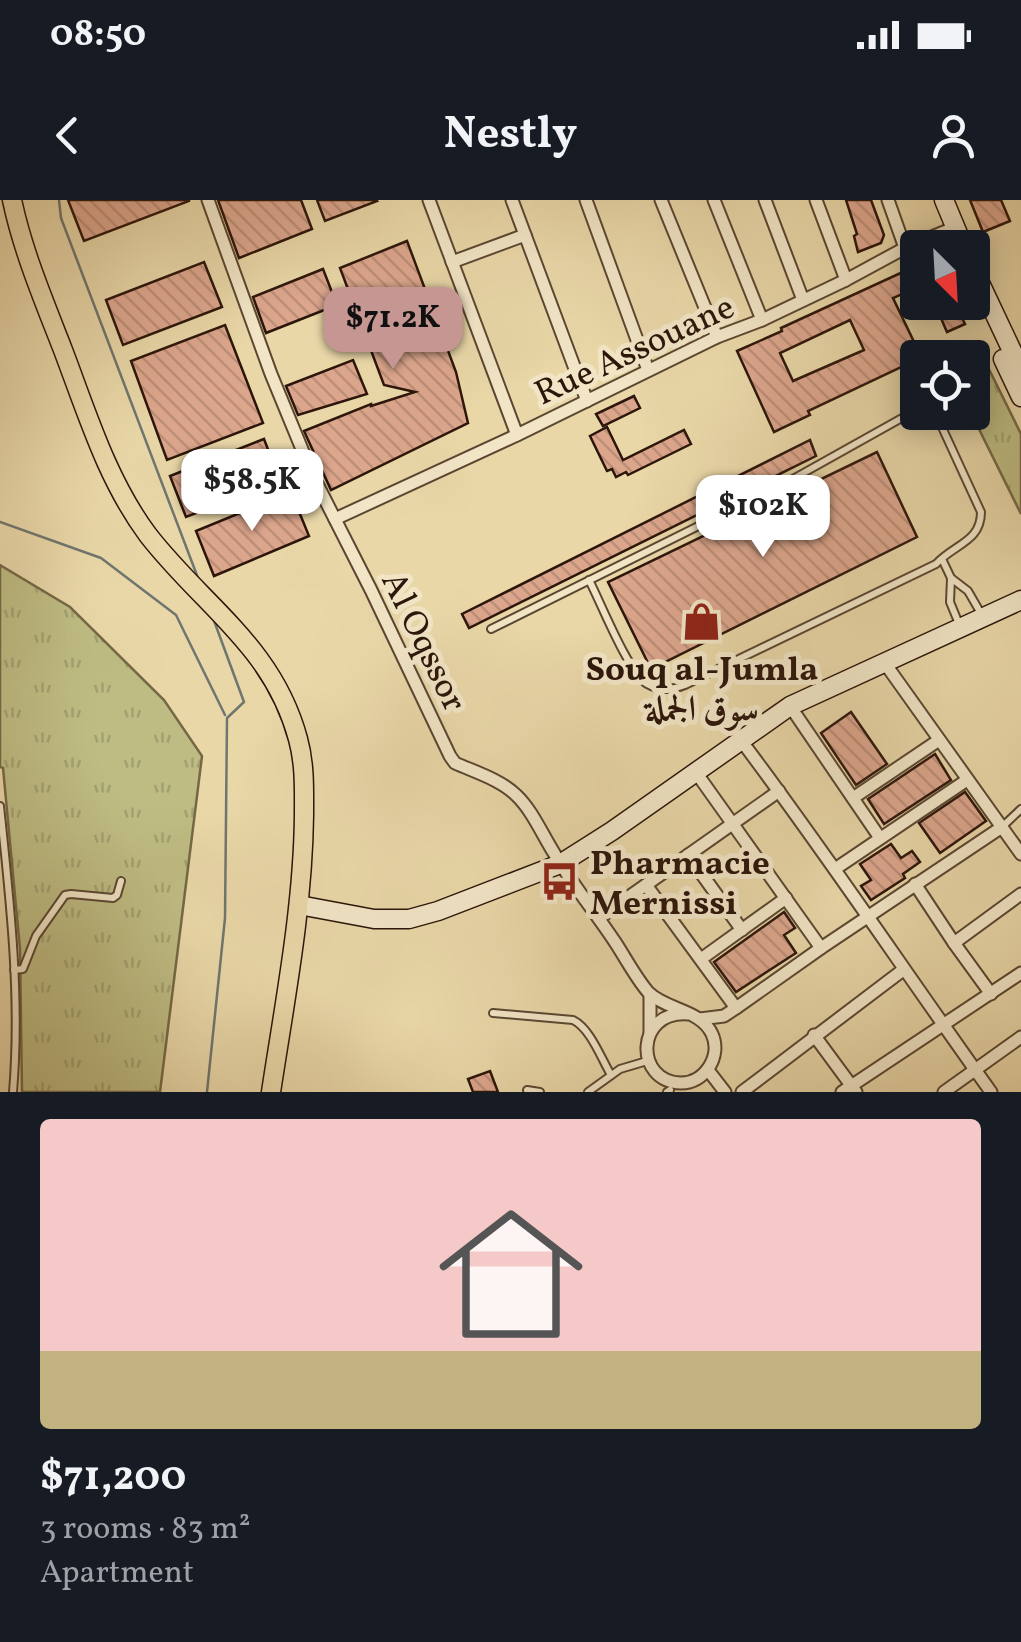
<!DOCTYPE html>
<meta charset="utf-8">
<style>
body{margin:0;font-family:Vollkorn,Amiri,serif;background:#20242c;color:#f1f3f6;height:100vh;display:flex;flex-direction:column;font-size:38px;white-space:nowrap}
*{box-sizing:border-box;margin:0}
p{font-size:32px;color:#9ea1a6}
.icon{flex:none;width:55px;height:55px;fill:none;stroke:currentColor;stroke-width:2;stroke-linecap:round;stroke-linejoin:round}
.map{position:relative;height:892px;overflow:hidden}
.panel{display:flex;flex-direction:column;background:#171b24;flex:1}
.panel>*{flex:none}
.needle{width:65px;rotate:156deg}
.fabs{position:absolute;left:900px;top:30px;display:grid;gap:20px}
.fabs a{display:grid;place-items:center;width:90px;height:90px;border-radius:10px;background:#171b24;box-shadow:0 5px 25px #0003;font-size:50px}
.price{position:absolute;translate:-50% -85px;padding:0 22px;border-radius:20px;background:#fff;color:#222;font-size:32px;line-height:65px;filter:drop-shadow(0 2px 5px #0008)}
.price::after{content:'';position:absolute;left:50%;top:60px;width:30px;height:22px;margin-left:-15px;background:inherit;clip-path:polygon(0 0,100% 0,50% 100%)}
.price.current{background:#c59692;color:#111}
ul{padding:0;list-style:none}
li{display:grid;align-content:center;gap:20px;height:530px;padding:0 40px}
li span{display:grid;place-items:center;height:310px;border-radius:10px;color:#555}
li>.icon{margin-inline-start:auto}
span .icon{width:180px;height:180px;fill:#fffc;stroke-width:1}
li b{font-size:42px}
.status{display:flex;justify-content:space-between;align-items:center;height:70px;padding:0 50px;background:#171b24;direction:ltr}
.status svg{height:28px;fill:currentColor}
header{display:flex;justify-content:space-between;align-items:center;height:130px;padding:0 40px;background:#171b24;font-size:45px;font-weight:700}
.map>svg:first-child{display:block}
</style>
<div class="status"><b>08:50</b><svg viewBox="0 0 49 12"><path d="M0 12V9h3v3zM5 12V6h3v6zM10 12V3h3v9zM15 12V0h3v12zM26 1h20v11H26zM47 4h2v5h-2z"/></svg></div>
<header><svg class="icon" aria-label="back" viewBox="0 0 24 24"><path d="M15 5l-7 7 7 7"/></svg>Nestly<svg class="icon" aria-label="person" viewBox="0 0 24 24"><circle cx="12" cy="8" r="4"/><path d="M4 21q1-7 8-7t8 7"/></svg></header>
<div class="map">
<svg width="1021" height="892" viewBox="0 0 1021 892">
<defs>
<pattern id="grass-tufts" width="24" height="20" patternUnits="userSpaceOnUse" patternTransform="scale(2.5)"><rect width="24" height="20" fill="#bebc83"/><path d="M3 7l-1-3M5 7V3M7 7l1-3M15 17l-1-3M17 17v-4M19 17l1-3" fill="none" stroke="#a3a170"/></pattern>
<pattern id="building-back-hatch" width="6" height="6" patternUnits="userSpaceOnUse" patternTransform="scale(2.5)"><rect width="6" height="6" fill="#dca68d"/><path d="M-1 5l2 2M0 0l6 6M5-1l2 2" fill="none" stroke="#bd8e78"/></pattern>
</defs>
<rect width="100%" height="100%" fill="#e9d7a8"/>
<filter id="stains"><feTurbulence type="fractalNoise" baseFrequency=".002" numOctaves="4"/><feColorMatrix values="0 0 0 0 .2 0 0 0 0 .09 0 0 0 0 .02 0 0 0 .5 -.17"/></filter>
<radialGradient id="worn" r=".72"><stop offset=".6" stop-color="#630" stop-opacity="0"/><stop offset="1" stop-color="#630" stop-opacity=".3"/></radialGradient>
<g fill="url(#grass-tufts)" stroke="#756846" stroke-width="2.5">
<polygon points="982,155 1021,234 1021,314 971,213 973,160"/>
<polygon points="0,365 70,407 164,500 202,556 160,892 22,892 20,749 3,568 0,567"/>
</g>
<g fill="none" stroke-linecap="round" stroke-linejoin="round">
<g stroke="#6f766f" stroke-width="2.5">
<polyline points="59,0 61,18 198,378"/>
<polyline points="0,322 101,358 176,415 225,515"/>
<polyline points="207,892 225,718 227,518 244,502 213,418"/>
</g>
</g>
<g fill="url(#building-back-hatch)" stroke="#2c150a" stroke-width="2.5" fill-rule="evenodd">
<polygon points="68,0 189,0 189,1 84,41"/>
<polygon points="218,0 301,0 312,29 239,58"/>
<polygon points="317,0 376,0 377,1 325,21"/>
<polygon points="846,0 871,0 884,35 881,43 858,52 854,36 857,34"/>
<polygon points="970,0 1001,0 1010,21 983,32"/>
<polygon points="407,41 456,172 468,223 331,290 304,231 371,204 371,206 415,192 384,185 340,68"/>
<polygon points="204,62 222,107 123,145 106,100"/>
<path d="M918,65V87L893,98L915,144L904,149L910,163L808,211L810,215L774,232L737,151L782,131L781,128ZM850,120L864,150L793,181L780,153Z"/>
<polygon points="323,69 337,105 266,133 253,97"/>
<polygon points="934,102 955,102 965,124 947,132"/>
<polygon points="225,125 263,223 167,260 131,161"/>
<polygon points="353,160 367,194 298,215 286,186"/>
<polygon points="634,196 640,208 603,226 596,214"/>
<polygon points="607,227 623,260 684,230 691,244 628,275 626,272 616,277 612,269 607,271 590,236"/>
<polygon points="264,239 280,281 186,317 170,276"/>
<polygon points="810,240 816,256 469,428 462,414"/>
<polygon points="877,252 917,337 651,469 608,382"/>
<polygon points="291,292 309,336 214,376 196,331"/>
<polygon points="851,512 887,564 856,585 821,533"/>
<polygon points="935,554 951,580 884,624 868,599"/>
<polygon points="965,592 986,621 940,653 919,623"/>
<polygon points="891,644 901,658 912,651 920,662 903,674 905,678 871,700 861,686 871,680 860,664"/>
<polygon points="784,712 795,728 784,735 796,753 736,792 714,762"/>
<polygon points="490,871 498,892 473,892 468,879"/>
</g>
<g fill="none" stroke-linecap="round" stroke-linejoin="round">
<defs>
<g id="lane">
<polyline points="942,359 951,378 968,391 983,417"/>
<polyline points="951,378 950,402 959,424"/>
<path d="M589,380C601,403 628,472 647,484C659,491 672,490 685,485L936,364C954,344 981,342 981,312L935,212"/>
<polyline points="491,429 791,280 918,209"/>
<path d="M0,606C10,701 21,797 13,892"/>
<polyline points="1002,627 1021,609"/>
<polyline points="14,770 23,769 36,736 65,695 71,694 113,698 117,695 121,681"/>
<path d="M493,813L573,820C590,828 601,858 611,875"/>
<polyline points="527,890 540,892"/>
<polyline points="588,892 620,869 647,861"/>
<polyline points="667,892 670,890"/>
</g>
<g id="street">
<path d="M208,0L271,174L313,276L371,390L450,556L455,563C475,572 501,580 516,595C532,610 542,634 554,653C572,684 595,712 615,742C625,757 637,780 649,793C667,810 701,810 712,834C722,856 705,883 681,883C634,882 635,810 688,814"/>
<polyline points="429,0 517,235"/>
<polyline points="512,0 587,201"/>
<polyline points="586,0 648,170"/>
<polyline points="661,0 717,137"/>
<polyline points="714,0 762,120"/>
<polyline points="765,0 803,100"/>
<polyline points="816,0 846,80"/>
<polyline points="888,0 905,48"/>
<polyline points="452,62 525,35"/>
<polyline points="335,319 517,235 717,137 762,120 846,80 905,48 956,27"/>
<polyline points="884,462 1021,654"/>
<polyline points="790,506 880,638"/>
<path d="M740,539C827,654 907,775 991,892"/>
<polyline points="695,571 821,748"/>
<polyline points="853,598 939,540"/>
<polyline points="688,655 742,730"/>
<polyline points="835,669 967,580"/>
<polyline points="915,684 954,743 991,794"/>
<polyline points="646,685 736,808"/>
<polyline points="599,718 779,591"/>
<polyline points="954,743 1021,694"/>
<polyline points="701,759 786,698"/>
<polyline points="700,819 724,816 736,808 821,748 1002,627"/>
<polyline points="650,833 650,794"/>
<polyline points="814,835 856,892"/>
<polyline points="708,870 725,892"/>
<polyline points="742,892 903,770"/>
<polyline points="842,892 1021,773"/>
<polyline points="944,892 1021,837"/>
</g>
<g id="secondary">
<polyline points="944,0 964,48"/>
<polyline points="972,66 1021,170"/>
<polyline points="1003,159 1021,197"/>
<polyline points="299,705 374,719 409,719 438,711 560,664 612,631 790,506 1021,400"/>
</g>
<path id="primary" d="M12,0C23,52 44,101 63,150C87,213 107,280 148,335C203,406 273,446 298,539C305,564 304,590 304,615C303,708 285,800 271,892"/>
</defs>
<use href="#lane" stroke="#5b4632" stroke-width="10"/>
<use href="#street" stroke="#5b4632" stroke-width="15"/>
<use href="#secondary" stroke="#2c150a" stroke-width="21"/>
<use href="#primary" stroke="#2c150a" stroke-width="21"/>
<use href="#lane" stroke="#f1e5c6" stroke-width="6"/>
<use href="#street" stroke="#f1e5c6" stroke-width="11"/>
<use href="#secondary" stroke="#f1e5c6" stroke-width="18"/>
<use href="#primary" stroke="#e9d7a8" stroke-width="18"/>
</g>
<defs>
<symbol id="shop-bare" viewBox="-9 -9 18 18"><path d="M-5-2.5h2.3a2.7 3.5 0 0 1 5.4 0H5L5.5 6h-11ZM-1.5-2.5h3a1.5 2.3 0 0 0-3 0Z" fill="#8f2418" stroke="#f1e5c6" stroke-width="2.5" paint-order="stroke"/></symbol>
<symbol id="bus-bare" viewBox="-9 -9 18 18"><path d="M-5-6H5V4H4V6H2V4H-2V6H-4V4H-5ZM-3.5-4V0h7V-4ZM-3.5 1.2v1.5H-2V1.2ZM2 1.2v1.5H3.5V1.2Z" fill="#8f2418" stroke="#f1e5c6" stroke-width="2.5" paint-order="stroke"/></symbol>
</defs>
<g fill-rule="evenodd">
<use href="#shop-bare" x="674" y="394" width="55" height="55"/>
<use href="#bus-bare" x="532" y="654" width="55" height="55"/>
</g>
<g text-anchor="middle" stroke-width="10" stroke-linejoin="round" paint-order="stroke">
<g font-size="35" fill="#2c150a" stroke="#f1e5c6">
<text transform="translate(634 149) rotate(-25)" y="12">Rue Assouane</text>
<text transform="translate(425 441) rotate(64)" y="12">Al Oqssor</text>
</g>
<g font-size="35" font-weight="bold" fill="#2c150a" stroke="#f1e5c6">
<text x="702" y="480">Souq al-Jumla<tspan x="702" dy="40">سوق الجملة</tspan></text>
<text x="590" y="674" text-anchor="start">Pharmacie<tspan x="590" dy="40">Mernissi</tspan></text>
</g>
</g>
<rect width="100%" height="100%" filter="url(#stains)"/>
<rect width="100%" height="100%" fill="url(#worn)"/>
</svg>
<div class="fabs">
<a><svg class="needle" viewBox="-14 -14 28 28"><path d="M0-13l5 13h-10z" fill="#e53935"/><path d="M0 13l5-13h-10z" fill="#9ea1a6"/></svg></a>
<a><svg class="icon" aria-label="locate" viewBox="0 0 24 24"><circle cx="12" cy="12" r="6"/><path d="M12 2v4M12 18v4M2 12h4M18 12h4"/></svg></a>
</div>
<b class="price current" style="left:393px;top:172px">$71.2K</b>
<b class="price" style="left:252px;top:334px">$58.5K</b>
<b class="price" style="left:763px;top:360px">$102K</b>
</div>
<section class="panel">
<ul>
<li><span style="background:linear-gradient(#f6c9c9 75%,#c2b280 0)"><svg class="icon" aria-label="home" viewBox="0 0 24 24"><path d="M3 11l9-7 9 7M6 9v11h12V9"/></svg></span><div><b>$71,200</b><p>3 rooms · 83 m²</p><p>Apartment</p></div></li>
</ul>
</section>
